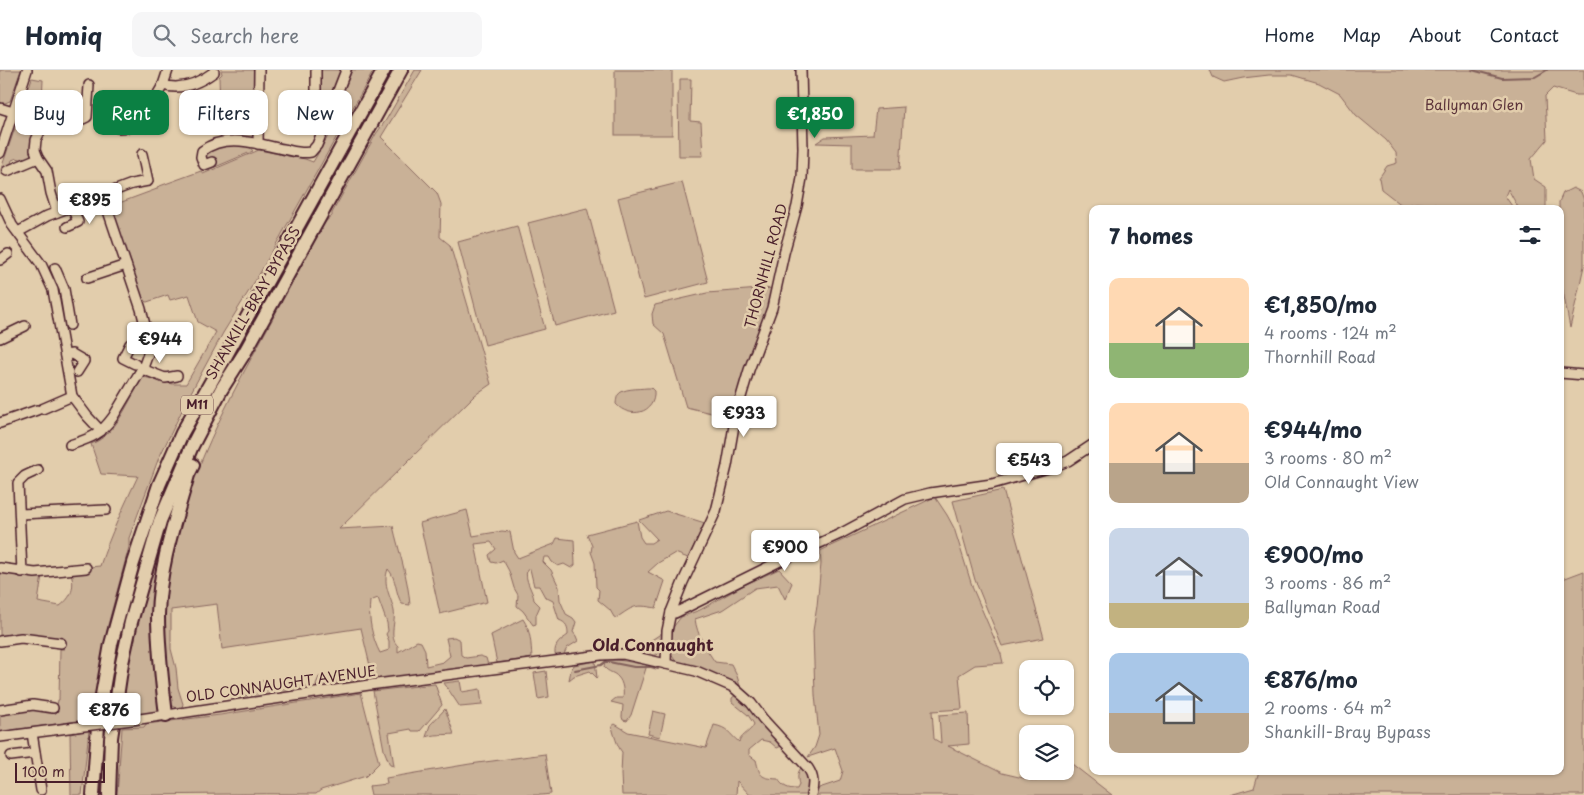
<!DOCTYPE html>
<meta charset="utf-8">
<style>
body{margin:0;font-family:"Playpen Sans",sans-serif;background:#f6f6f7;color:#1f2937;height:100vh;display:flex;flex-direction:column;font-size:19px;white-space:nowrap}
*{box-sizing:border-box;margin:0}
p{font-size:16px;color:#747a83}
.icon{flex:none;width:28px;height:28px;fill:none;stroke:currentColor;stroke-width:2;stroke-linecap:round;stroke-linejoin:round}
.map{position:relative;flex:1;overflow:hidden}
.panel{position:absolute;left:1089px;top:135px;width:475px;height:570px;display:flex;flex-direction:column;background:#fff;border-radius:10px;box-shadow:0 1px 4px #0004}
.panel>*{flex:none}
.top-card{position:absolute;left:15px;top:20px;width:475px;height:45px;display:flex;gap:10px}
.controls{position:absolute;left:1019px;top:590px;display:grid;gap:10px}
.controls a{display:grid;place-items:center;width:55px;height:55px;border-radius:10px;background:#fff;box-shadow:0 1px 4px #0004;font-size:25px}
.scale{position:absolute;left:15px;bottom:12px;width:90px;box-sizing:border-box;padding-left:5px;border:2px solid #4a1f2b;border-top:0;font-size:14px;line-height:18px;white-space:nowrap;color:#4a1f2b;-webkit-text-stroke:4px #e2cdac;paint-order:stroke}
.price{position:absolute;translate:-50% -42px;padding:0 11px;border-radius:5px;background:#fff;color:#222;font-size:16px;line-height:32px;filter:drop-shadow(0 1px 2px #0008)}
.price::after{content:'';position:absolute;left:50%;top:30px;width:15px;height:11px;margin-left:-8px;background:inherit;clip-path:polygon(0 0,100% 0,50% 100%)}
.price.active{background:#0b8043;color:#fff}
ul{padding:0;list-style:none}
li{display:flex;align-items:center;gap:15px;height:125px;padding:0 20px}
li span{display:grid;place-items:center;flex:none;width:140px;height:100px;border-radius:10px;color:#555}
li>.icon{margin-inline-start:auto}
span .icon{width:60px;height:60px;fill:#fffc;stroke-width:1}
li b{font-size:21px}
h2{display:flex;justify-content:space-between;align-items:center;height:60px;padding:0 20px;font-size:21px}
.chip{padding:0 18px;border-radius:10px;background:#fff;box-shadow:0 1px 4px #0004;font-size:18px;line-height:45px}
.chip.active{background:#0b8043;color:#fff}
header{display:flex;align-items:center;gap:30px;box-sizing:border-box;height:70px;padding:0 25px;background:#fff;border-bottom:1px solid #e0e1e3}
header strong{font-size:24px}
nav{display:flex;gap:28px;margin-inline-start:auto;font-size:18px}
.search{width:350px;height:45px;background:#f6f6f7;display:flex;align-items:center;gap:12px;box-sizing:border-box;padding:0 18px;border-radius:10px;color:#747a83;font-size:19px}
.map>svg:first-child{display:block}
</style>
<header>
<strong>Homiq</strong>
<div class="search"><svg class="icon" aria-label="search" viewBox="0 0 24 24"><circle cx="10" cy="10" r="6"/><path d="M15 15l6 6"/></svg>Search here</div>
<nav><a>Home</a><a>Map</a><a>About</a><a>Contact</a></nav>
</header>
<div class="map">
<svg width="1584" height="725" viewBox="0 0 1584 725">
<rect width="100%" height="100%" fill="#e2cdac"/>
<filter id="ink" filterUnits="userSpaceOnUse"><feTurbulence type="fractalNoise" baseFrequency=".02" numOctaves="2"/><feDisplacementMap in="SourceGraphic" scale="10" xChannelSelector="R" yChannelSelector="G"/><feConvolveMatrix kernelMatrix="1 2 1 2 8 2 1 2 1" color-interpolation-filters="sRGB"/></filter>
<g filter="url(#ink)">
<g fill="#c9b197" stroke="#8a6861" fill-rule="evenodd">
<polygon points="0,0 21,0 10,31 5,33 0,33"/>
<polygon points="221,0 256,0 254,66 253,68 231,65 228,63 228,49 220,36 219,7 222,4"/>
<polygon points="318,0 341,0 323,45 320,42"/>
<path d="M352,0H374L260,203L223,263L189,326L158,390L129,468V477L108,555L91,649L0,662V639L17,637L56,641L58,630H59L60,579H64V569L56,567L51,569L0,568V501L42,505L38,532L60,536C72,527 75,517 71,503L90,501V497L100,496C110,465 124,436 138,406L101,404L91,374C119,364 128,328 144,307L173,314H186L216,262L198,252L189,225L170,230L168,225L147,232L143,231L111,136L157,119V117L201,101L203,104L259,80L305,89L313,92L337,51L333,47Z"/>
<path d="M415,0H422L381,67L437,123L441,134L440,167L450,175L491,314L475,325L339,459L393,456C399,482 408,508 410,535L402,534C395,523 397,509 388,499C382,515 391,526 394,541C396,553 388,567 398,576V582L417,571L421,572L425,580L426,596L443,592L450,586L446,568L454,567L460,570L461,585L466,588L480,586L486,588L488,595L370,612L371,600L361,558L222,579L217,534L171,540V579L176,598L178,618L183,634L182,637L177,638L171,635C164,590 162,544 169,499C183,418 221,344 260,272C282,232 303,192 325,152L332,146V143L376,64L386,50ZM378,528L387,553L388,561L386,564L389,571V580L380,583C372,568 368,548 370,531Z"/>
<rect x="615" y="0" width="57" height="65"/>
<polygon points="1210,0 1584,0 1584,25 1576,25 1553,18 1545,26 1547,70 1531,89 1534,109 1546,117 1546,139 1519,139 1508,119 1505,126 1514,139 1453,139 1434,134 1416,133 1403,136 1381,119 1379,108 1387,96 1397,93 1396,83 1386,70 1356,45 1340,24 1319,13 1292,5 1269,5 1243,8 1224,12 1213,7"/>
<polygon points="32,8 43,10 42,32 45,39 32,67 30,78 31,86 23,90 17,88 12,90 8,102 1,105 1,99"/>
<polygon points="680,9 691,9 690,51 701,52 703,86 679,86 678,22 680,21"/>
<polygon points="904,37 900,99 852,99 852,74 816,73 825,67 873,65 876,39"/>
<polygon points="221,74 248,75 253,81 206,101 207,90 205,88 205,83"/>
<polygon points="682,112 708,212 644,229 618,128"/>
<polygon points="1573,118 1581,122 1584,130 1584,196 1570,258 1560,205 1559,132 1563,123"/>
<polygon points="587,138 614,240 555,256 528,153"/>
<polygon points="517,156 545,259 485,275 458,172"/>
<polygon points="774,218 737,324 732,348 686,337 664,264 653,254 652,244 655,235 707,223"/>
<path d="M647,318H651L654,321C656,344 629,349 616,334C616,332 617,326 618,325C622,318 639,319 647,318Z"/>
<polygon points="1003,420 1044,568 1002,576 975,510 953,431"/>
<polygon points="935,427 947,445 954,458 973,519 1001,584 1003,593 975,595 959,605 962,639 932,641 934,669 941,673 939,645 968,643 969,674 948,676 1002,703 1036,711 1057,701 1065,701 1065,697 1072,694 1112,725 816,725 819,718 840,711 843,701 835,678 808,687 815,677 819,665 815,625 813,561 817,536 821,494 820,481"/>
<path d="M467,440L473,466L502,461L510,462L514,482L518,488L554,474L557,468L574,470L575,495L571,498L564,494L558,496L552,492L549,487H544L543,492L551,500L559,517L560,530L566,544L573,548L576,552L573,562L576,566L578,571L567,578L563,586L557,587L555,584C554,574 561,570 568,565C568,557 567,553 559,550L553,531L545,527L539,516H534L530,499L527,500C524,511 533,520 534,530L540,536L536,545V554L533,555L523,541L517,536L518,525L514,518L509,501L503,490L496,493L491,492L489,485L496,479L491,472L475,474L487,532L440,544L420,453Z"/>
<path d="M666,441L705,453L688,488L675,483L658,493L648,502L665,511L656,538C634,534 634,536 616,548L614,547L610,540L598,530L599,520L596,517L595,493L591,482L592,476L587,464L637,451L640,467L644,473H651L657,469L639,450Z"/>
<polygon points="162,466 166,469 159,512 162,644 121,649 125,616 136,559"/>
<path d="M779,499L792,513L785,529L778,515L755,518L722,540L695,549C697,565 706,579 715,592L731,594L737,606L740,616L708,601L679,592L674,589L670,582V569L674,556L681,547L700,540L744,515Z"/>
<polygon points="1584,501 1584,725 1230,725 1254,718 1259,701 1560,701 1560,510"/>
<path d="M523,549C531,561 531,574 532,588L497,593L491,565Z"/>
<path d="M662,563C667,594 648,586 628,582L626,580L647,573Z"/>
<path d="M606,589L625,591L647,595L631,645L627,651L623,650L622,647L623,635L611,632L616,628H623C624,622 623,612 618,607C614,602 609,603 604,597Z"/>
<polygon points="595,591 597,608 590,601 574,606 569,610 571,600 574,595"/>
<polygon points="546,601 549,627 538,629 534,603"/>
<polygon points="323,606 355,607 358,614 317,619 316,614 319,607"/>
<path d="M263,610H267L268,615L273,619H287L290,616V612C296,612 301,611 305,616H310L312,620L237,630L244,626L251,624L254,619L261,616Z"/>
<polygon points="460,611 462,622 480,619 482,635 460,637 444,613"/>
<polygon points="435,614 442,635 420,661 412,661 411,659 389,663 394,696 390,695 384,680 373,621"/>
<path d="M361,623L379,693L366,706L321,720L316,724C250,723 184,725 117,725L122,658L144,657L146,654L220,645Z"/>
<path d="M736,625L762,653L784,675L777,678L770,672L761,670L749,680V685L756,690C760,706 760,708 778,709C783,717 788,719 797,719L799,715C797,706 797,701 804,695L810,708L809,725H750L737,711L736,725H622L621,704L622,682C618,678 613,662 612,656L615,654L628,662L706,678L714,655C729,658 728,663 739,672C742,664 751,662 754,654L748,645L732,632V628Z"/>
<path d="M445,639L454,664C446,665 432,664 426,667L430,655Z"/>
<polygon points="653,641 665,644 660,667 648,664"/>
<polygon points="89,660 82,725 71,725 70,664"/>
<polygon points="545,684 551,724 542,725 371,725 369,716 387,714 386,708 470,694"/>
</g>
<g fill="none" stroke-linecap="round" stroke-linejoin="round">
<g stroke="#815f5a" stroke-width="2">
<polyline points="1472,0 1502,8 1535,7 1547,0"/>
<polyline points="575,600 601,595 605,592 609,592 634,597 651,597 658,599"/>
</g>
<defs>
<g id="minor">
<polyline points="316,0 316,49 325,52"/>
<path d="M163,15C182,21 199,13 214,2"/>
<polyline points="0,38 13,42"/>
<polyline points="118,58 147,56 156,27 163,15 168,0"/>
<polyline points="258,74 259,0"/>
<polyline points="0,83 27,0"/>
<path d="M212,92L204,95L201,87L202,81C226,62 257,74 283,79C293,81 301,84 311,82L317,75L346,0"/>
<polyline points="7,101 38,88"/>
<polyline points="103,126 141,239 148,267"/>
<polyline points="0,129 12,155 41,194 53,220 72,326 87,346 101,361"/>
<polyline points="57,142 51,123 47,101 38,88 35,80 36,70 46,49 83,49 87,47 89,15"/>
<polyline points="67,157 78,152 72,137"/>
<polyline points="18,162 47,146 132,114 148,111 142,84"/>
<polyline points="0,190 8,184"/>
<polyline points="55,198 64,219 70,255"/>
<polyline points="87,208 126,195"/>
<polyline points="0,268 25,256"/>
<polyline points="65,285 72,284 84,291 77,302"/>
<polyline points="142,299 165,308 177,306"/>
<polyline points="1560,303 1584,305"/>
<polyline points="42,339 72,326"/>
<polyline points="0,353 37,340"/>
<path d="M70,375C91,368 99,366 113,347L144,295L148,284V267L130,274L123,288L135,294"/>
<polyline points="20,444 106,440"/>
<polyline points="0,498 35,503 86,498"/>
<polyline points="22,502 18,413 25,406 38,400"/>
<polyline points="671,542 675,543 778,492 840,464 905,429 930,423 992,414 1052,397 1068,391 1092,375"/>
<polyline points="0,571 21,568 61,573"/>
<polyline points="666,594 667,561 671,542 683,512 716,441 727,396 736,344 749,300 772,238 784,183 797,136 802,108 803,78 801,0"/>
<polyline points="0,640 33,635 53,638"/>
<path d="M140,649L369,615L601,585L623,584L666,594L696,601L733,617L751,633L763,649L808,698C814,707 814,714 811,725"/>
<polyline points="32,663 41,720"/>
<polyline points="0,667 76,657"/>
<polyline points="11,686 35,683"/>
</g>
<g id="highway">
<path d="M166,645C162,612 158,579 158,545C159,497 175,451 188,405L193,395"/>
<polyline points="93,725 99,642 111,574 133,493 159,415 182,363 224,289 384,0"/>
<polyline points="109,725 111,668 122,593 131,552 160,451 192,376 221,320 245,282 401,0"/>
</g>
</defs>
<use href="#minor" stroke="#4a1f2b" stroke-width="12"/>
<use href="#highway" stroke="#4a1f2b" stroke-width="16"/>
<use href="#minor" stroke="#e2cdac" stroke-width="9"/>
<use href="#highway" stroke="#e2cdac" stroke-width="12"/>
<defs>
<polyline id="minor-bridge" points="76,657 140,649"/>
</defs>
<use href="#minor-bridge" stroke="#4a1f2b" stroke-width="12" stroke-linecap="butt"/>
<use href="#minor-bridge" stroke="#e2cdac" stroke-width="9"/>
</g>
</g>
<g text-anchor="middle" stroke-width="5" stroke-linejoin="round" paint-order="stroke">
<rect fill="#e2cdac" stroke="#785352" stroke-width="1" x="181" y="325.5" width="32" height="19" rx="4"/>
<g font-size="12" font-weight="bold" fill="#4a1f2b">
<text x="197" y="339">M11</text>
</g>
<g font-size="14" fill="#5d353b" stroke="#e2cdac">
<text x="1474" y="40">Ballyman Glen</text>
</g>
<g font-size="14" fill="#4a1f2b" stroke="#e2cdac">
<text transform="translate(766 196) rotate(-75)" y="5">THORNHILL ROAD</text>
<text transform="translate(253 233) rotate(-60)" y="5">SHANKILL-BRAY BYPASS</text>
<text transform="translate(281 614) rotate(-8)" y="5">OLD CONNAUGHT AVENUE</text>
</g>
<g font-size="16" font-weight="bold" fill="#4a1f2b" stroke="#e2cdac">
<text x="653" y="581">Old Connaught</text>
</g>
</g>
</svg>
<div class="controls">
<a><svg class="icon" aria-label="locate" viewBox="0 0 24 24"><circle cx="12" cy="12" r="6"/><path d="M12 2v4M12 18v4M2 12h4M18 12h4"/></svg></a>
<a><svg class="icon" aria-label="layers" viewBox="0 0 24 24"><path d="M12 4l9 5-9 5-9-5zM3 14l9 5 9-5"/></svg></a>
</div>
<div class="scale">100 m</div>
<b class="price active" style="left:815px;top:69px">€1,850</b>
<b class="price" style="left:90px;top:155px">€895</b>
<b class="price" style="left:160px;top:294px">€944</b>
<b class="price" style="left:744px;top:368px">€933</b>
<b class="price" style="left:1029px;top:415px">€543</b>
<b class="price" style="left:785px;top:502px">€900</b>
<b class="price" style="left:109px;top:665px">€876</b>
<div class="top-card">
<a class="chip">Buy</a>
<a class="chip active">Rent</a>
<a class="chip">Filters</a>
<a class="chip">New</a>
</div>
<section class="panel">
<h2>7 homes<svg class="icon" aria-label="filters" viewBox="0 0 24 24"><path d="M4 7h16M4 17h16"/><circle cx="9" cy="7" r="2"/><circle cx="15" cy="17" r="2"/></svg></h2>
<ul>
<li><span style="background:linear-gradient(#ffd9b3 65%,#8fb573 0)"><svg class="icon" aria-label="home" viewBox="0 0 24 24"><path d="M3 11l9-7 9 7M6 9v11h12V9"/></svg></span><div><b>€1,850/mo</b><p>4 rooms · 124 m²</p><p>Thornhill Road</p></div></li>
<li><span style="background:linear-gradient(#ffd9b3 60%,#b9a48a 0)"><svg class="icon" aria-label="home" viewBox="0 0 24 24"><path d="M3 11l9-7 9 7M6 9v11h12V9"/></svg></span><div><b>€944/mo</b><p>3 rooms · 80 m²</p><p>Old Connaught View</p></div></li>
<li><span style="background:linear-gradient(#c9d6e8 75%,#c2b280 0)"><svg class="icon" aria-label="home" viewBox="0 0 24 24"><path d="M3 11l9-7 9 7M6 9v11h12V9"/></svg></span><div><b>€900/mo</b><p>3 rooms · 86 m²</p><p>Ballyman Road</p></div></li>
<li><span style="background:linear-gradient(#a9c7e8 60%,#b9a48a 0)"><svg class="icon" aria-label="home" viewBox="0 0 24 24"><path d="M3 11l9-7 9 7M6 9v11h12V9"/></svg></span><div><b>€876/mo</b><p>2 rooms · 64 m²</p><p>Shankill-Bray Bypass</p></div></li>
</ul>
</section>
</div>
